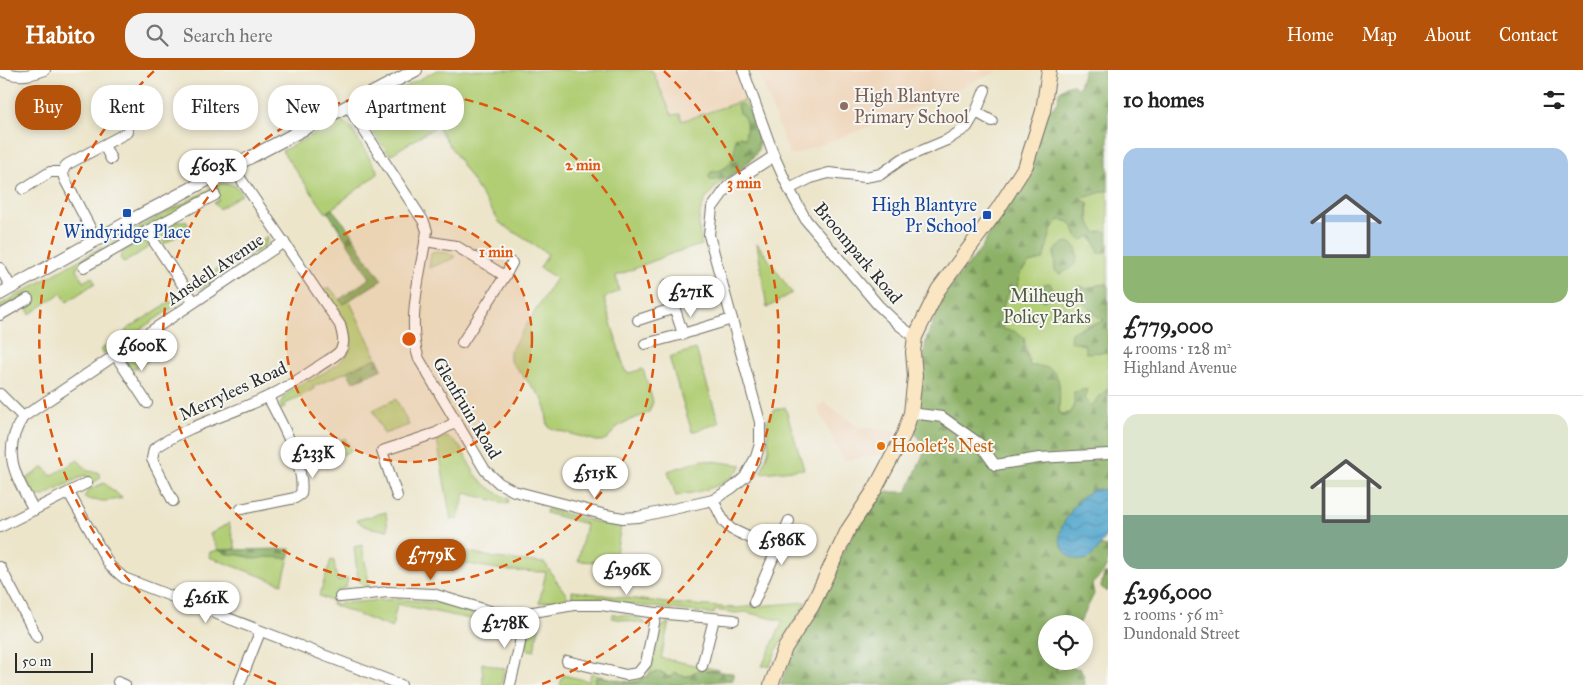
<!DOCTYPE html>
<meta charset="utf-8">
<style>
body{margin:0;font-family:"IM FELL Great Primer",serif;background:#f2f2f2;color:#222;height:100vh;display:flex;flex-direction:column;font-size:19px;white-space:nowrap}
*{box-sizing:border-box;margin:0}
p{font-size:16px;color:#767676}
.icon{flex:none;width:28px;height:28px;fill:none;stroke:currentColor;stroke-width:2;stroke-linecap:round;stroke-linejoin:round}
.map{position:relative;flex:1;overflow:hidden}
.details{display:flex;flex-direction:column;background:#fff;width:475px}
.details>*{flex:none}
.banner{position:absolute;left:15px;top:15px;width:475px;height:45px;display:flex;gap:10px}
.controls{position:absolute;left:1038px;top:545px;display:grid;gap:10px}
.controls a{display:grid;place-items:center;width:55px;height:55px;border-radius:50%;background:#fff;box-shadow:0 2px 8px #0003;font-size:25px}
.scale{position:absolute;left:15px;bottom:12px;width:78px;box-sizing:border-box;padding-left:5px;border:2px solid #2b2b2b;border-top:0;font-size:14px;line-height:18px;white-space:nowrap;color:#2b2b2b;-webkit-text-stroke:4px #f6f6f2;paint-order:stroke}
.price{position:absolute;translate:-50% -42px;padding:0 11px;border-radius:18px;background:#fff;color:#222;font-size:16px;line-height:32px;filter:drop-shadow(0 1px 2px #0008)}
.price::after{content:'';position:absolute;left:50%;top:30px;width:15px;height:11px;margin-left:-8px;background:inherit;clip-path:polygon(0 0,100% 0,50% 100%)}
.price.on{background:#b45309;color:#fff}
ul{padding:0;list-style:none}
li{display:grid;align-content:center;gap:10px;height:265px;padding:0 15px}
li+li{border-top:1px solid #e0e0e0}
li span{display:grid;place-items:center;height:155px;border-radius:15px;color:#555}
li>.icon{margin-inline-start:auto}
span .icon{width:90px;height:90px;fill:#fffc;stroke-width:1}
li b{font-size:21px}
h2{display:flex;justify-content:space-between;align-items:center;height:60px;padding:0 15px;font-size:21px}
.tag{padding:0 18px;border-radius:20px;background:#fff;box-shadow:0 2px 8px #0003;font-size:18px;line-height:45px}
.tag.on{background:#b45309;color:#fff}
header{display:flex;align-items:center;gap:30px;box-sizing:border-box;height:70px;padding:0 25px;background:#b45309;color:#fff}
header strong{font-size:24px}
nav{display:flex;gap:28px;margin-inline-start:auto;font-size:18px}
.search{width:350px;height:45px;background:#f2f2f2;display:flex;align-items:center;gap:12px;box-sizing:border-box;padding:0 18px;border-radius:20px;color:#767676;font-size:19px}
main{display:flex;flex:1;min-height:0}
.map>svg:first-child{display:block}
</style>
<header>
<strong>Habito</strong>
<div class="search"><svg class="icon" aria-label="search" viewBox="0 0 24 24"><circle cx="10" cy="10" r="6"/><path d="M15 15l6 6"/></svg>Search here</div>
<nav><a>Home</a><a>Map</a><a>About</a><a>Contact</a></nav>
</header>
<main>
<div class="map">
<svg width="1108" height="615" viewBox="0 0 1108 615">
<defs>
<pattern id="forest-firs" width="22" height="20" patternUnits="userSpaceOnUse" patternTransform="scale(1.25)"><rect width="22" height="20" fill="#8cb166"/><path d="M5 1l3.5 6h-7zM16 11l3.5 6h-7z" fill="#739054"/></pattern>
<pattern id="water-waves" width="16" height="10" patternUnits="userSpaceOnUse" patternTransform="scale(1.25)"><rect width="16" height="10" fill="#50a4cc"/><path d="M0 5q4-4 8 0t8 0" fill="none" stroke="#4386a6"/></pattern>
</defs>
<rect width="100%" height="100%" fill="#f6f6f2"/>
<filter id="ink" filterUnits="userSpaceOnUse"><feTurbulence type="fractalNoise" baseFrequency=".02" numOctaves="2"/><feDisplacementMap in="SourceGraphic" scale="10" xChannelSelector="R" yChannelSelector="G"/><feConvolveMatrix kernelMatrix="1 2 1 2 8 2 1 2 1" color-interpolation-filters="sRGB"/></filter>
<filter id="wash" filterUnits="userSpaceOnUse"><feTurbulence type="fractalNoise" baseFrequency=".0096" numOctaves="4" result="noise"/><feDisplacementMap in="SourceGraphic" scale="20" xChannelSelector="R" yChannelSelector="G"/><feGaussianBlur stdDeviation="1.12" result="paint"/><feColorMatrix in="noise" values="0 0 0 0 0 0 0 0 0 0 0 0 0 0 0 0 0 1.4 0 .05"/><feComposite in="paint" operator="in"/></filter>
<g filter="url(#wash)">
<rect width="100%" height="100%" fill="#ece5ca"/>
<g fill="#efd6bb">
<polygon points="652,0 735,0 745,30 682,51 672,45"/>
<polygon points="758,0 1001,0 861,60 790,86"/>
<polygon points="824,332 857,356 899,362 892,382 844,391 818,339"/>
</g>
<g fill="#b1ce75" stroke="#6e7c50">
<path d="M437,0H652L672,45L680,44L682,51L745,30C750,42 761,65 759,77C757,85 751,90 745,95C713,119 691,129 702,175L673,183L616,206L619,221L604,228L625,301L629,303L643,299L653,332L649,342C640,348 628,349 619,356C611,362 609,372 597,371L553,359L548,356L545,336L542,328L510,291V281L556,208L540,198L548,184L500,153L437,56L390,85C381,72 358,50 371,35Z"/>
<polygon points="337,52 342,52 350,57 379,103 326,143 282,81"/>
<polygon points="222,113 236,116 242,124 219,139 214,133 219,130 214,122 76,197 83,212 92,207 95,213 67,232 61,223 30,244 27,239 33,235 26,225 0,240 0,235 102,177 104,179 110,175 109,173"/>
<polygon points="1108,120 1108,163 1103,161 1096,164 1089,151 1088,133 1079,129"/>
<path d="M1059,150L1068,151L1073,157L1078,168L1089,166L1095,173L1099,183L1108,181V214L1098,215L1087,219L1080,216L1104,250L1097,254L1086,255L1078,274C1089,274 1097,283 1108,282V318L1091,336L1084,329L1074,334L1071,343L1059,344V314L1030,296L1024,268L1002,259V241L1006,226L1017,217L1020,203L1029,193L1052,158Z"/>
<polygon points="178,151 186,151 190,158 164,174 159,165 160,160"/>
<polygon points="268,166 266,174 256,182 242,186 223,200 218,207 202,218 193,216 216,201 215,200 246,179 247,180"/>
<polygon points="140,171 147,172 150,176 124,193 120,188 123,181"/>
<polygon points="757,173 792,223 767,238"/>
<polygon points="434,181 453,184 455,188 429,198 431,183"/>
<path d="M330,218L343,234L349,230L377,288L313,317L314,319L284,335L285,337L281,340C277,325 298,317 309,309L310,311C321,304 334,298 343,289C366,270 336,236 324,219Z"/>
<polygon points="171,231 175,236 103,284 100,280 126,262 126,260"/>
<polygon points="140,276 149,290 136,298 130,298 125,292 128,284"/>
<polygon points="696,279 719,353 692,362 669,287"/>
<polygon points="396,329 409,355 384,364 373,340"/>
<polygon points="785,337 804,399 761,403 769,379 767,351 774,340"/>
<path d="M445,367C462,369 466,393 477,406C485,416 497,424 509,429L508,434L465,423L458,449L451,450L437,370Z"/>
<path d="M345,368L351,380C341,388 331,385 319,382Z"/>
<polygon points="78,390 88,401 98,402 101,408 91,414 85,405 44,426 34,425 26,409 44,397 51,406"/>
<path d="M703,390L742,395C727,418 701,421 676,426L668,401Z"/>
<path d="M104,413L122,428C107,432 99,432 84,428L88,420Z"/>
<polygon points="547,439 604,454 621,457 614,493 578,491 586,454 546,443"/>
<path d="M386,442L388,460C378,459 364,459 357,450Z"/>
<polygon points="229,453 236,479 220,480 255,489 266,487 289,488 282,514 209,487 210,482 218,480 210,464"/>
<polygon points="442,469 451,471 454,483 452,492 440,489"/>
<polygon points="362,475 370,518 362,515 358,509 354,477"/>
<polygon points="465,481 495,488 545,493 555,509 569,528 539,533 546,502 510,501 456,492 458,485"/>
<polygon points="331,490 334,491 337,511 348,508 346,517 337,521 339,530 332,531 319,526"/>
<polygon points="572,521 666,533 735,538 806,532 776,581 770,596 762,596 783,551 745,542 736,543 715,540 714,544 602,531 602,528 572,528"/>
<polygon points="398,529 439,533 482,547 504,550 513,556 513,562 475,555 475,550 397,534 392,558 331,534"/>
<path d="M613,544C624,546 638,544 646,554L612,548Z"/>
<path d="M541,548L534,581L525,579C528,568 527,551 541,548Z"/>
<polygon points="669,552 661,588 719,600 694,602 689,606 668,607 664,603 649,605 661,560 663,556"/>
<polygon points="482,593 505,599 501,615 483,615"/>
<polygon points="591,603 599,606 595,609 595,615 560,615 563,605 589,611"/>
</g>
<g fill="url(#forest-firs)" stroke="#5c6e48">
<path d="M1084,0H1108V120L1080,129L1088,133V150L1096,163L1103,161L1108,163V181L1099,183L1095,173L1089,166L1084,170L1078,168L1072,155L1068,151L1059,150L1052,158L1043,190L1029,193L1020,203L1017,217L1006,226L1002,241V259L1014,261L1024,268V277L1030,296C1066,294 1059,317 1059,344L1071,343L1074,334V322L1087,319L1084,329L1091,336L1108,318V421L1105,420L1072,439L1060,463L1092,486L1099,475L1108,477C1108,498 1107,500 1092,514L1094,524L1079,554H1046V591H1060L1056,602L1066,596L1080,599L1084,606L1085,615H780L796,577L823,530L843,483L877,422H907L926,378L915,363L926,270L944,224L982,178L997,148L1016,128L1020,111L1043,48L1052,37L1058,33L1059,22L1066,16L1072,14L1078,19Z"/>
<path d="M435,20L448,22L458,29C460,39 456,45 449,53L440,48L425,50L421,46L427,29Z"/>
<path d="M742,34C754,44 761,65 756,80C753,88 745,95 738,101C731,107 720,112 710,110L709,105L711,102C732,100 735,87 735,68L741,66L745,69C746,59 749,49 739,43L737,35Z"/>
<polygon points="332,139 351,162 364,185 382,210 343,234 340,229 370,208 328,142"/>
<path d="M1069,172L1076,177C1080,194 1073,197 1060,204L1055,201L1054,181L1064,173Z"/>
<polygon points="1050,213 1053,220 1051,227 1043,231 1039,227 1040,220 1044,214"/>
<path d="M1108,214V282L1086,283L1084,274L1070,271L1071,263C1082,256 1094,256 1104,250C1087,241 1083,234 1079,216L1087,219L1098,215Z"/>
<polygon points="377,288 382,299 353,312 347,301"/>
<polygon points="290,479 291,481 289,488 266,487 255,489 249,486 227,484 218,480"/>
<polygon points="1104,504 1108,504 1108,522 1101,517"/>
<path d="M699,600L733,603V610L680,615H595V609L599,606C609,607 621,612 631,612C646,611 653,594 668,607H672L674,602L682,606H689Z"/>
</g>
<path fill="url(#water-waves)" stroke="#3e687c" d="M1098,419L1108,421C1108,433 1108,449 1108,460C1106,467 1098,481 1092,486C1076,498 1058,481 1060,464C1061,456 1066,449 1070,443C1076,431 1085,422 1098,419Z"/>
</g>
<g filter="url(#ink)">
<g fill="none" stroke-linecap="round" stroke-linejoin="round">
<defs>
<g id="minor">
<path d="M0,0C16,8 29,6 45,0"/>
<polyline points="743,0 774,86 789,119 806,150 878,235 899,255 915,267"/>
<path d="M348,36L424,152L427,161C421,200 406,252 419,289L485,400L499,413L514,421L606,445L623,448L638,447L713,430L732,418L745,407L756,387L760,374V352L709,165L712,138L728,116L774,86"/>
<polyline points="976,42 992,51"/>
<polyline points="104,75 111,89"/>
<polyline points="23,119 50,102 63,102"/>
<polyline points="789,119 811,108 829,103 865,107 881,104 902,89 947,70 967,57 976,42 985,20"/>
<path d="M96,169L65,110C62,104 62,98 68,94L128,62"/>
<polyline points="425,171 456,176 505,206 512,193"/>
<polyline points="84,197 147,161"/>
<polyline points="0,198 11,217"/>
<polyline points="667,215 683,264 732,249"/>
<polyline points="194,232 147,161 215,125"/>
<polyline points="0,245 28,229"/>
<polyline points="638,250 675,238"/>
<polyline points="462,273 505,206"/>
<polyline points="645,274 683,264"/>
<polyline points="116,286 147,333"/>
<polyline points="0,324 23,347"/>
<polyline points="911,343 942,347 980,374 995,395 1039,388 1108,384"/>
<polyline points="69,423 110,496 124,508 401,615"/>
<polyline points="397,426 382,381 436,363 456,352"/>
<polyline points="713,430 724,452 731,459 776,480"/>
<path d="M173,431L152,389L154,379C189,354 231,345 269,326C285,319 300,309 315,299C322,293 334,288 340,281C346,273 342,263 340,255L232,96"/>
<path d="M241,439L295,428L301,424C306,396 281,352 268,327"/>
<path d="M34,440C16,406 0,383 23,347L284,172"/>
<polyline points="0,457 87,413"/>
<polyline points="0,497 37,567"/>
<polyline points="340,527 388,522 433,524 493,542 522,544 574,535 601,535 656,543 734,550"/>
<polyline points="754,532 789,451"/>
<polyline points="567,591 626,605 638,603 646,593 656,543"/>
<polyline points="702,596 714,549"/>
<polyline points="118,612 125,615"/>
<polyline points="239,615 260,562"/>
<path d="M510,615C515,592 524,567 522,544"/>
</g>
<polyline id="tertiary" points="0,224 137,147 416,0"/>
<polyline id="secondary" points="771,615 785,578 812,536 848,460 875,419 904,364 911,343 915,306 913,282 915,267 938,220 998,139 1026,95 1043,41 1049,0"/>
</defs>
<use href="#minor" stroke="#6f6c63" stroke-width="12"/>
<use href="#tertiary" stroke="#6f6c63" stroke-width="14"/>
<use href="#secondary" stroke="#6f6c63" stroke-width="16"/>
<use href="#minor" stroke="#fff" stroke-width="10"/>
<use href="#tertiary" stroke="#fff" stroke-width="12"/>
<use href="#secondary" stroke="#fbe6c4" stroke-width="14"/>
</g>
</g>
<circle cx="409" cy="269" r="123" fill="#df570e" fill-opacity=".12"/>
<g fill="none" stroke="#df570e" stroke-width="2.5" stroke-dasharray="9 6">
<circle cx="409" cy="269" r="123"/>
<circle cx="409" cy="269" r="246"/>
<path d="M276 614A370 370 0 0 1 154 1M664 1A370 370 0 0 1 542 614"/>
</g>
<circle fill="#8d6e63" stroke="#f6f6f2" stroke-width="2" cx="844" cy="36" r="5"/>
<g fill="#1a4fb4" stroke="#f6f6f2" stroke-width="2">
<rect x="122" y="138" width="10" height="10" rx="2.5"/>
<rect x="982" y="140" width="10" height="10" rx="2.5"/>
</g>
<circle fill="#e8710a" stroke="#f6f6f2" stroke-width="2" cx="881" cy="376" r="5"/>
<g text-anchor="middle" stroke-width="4" stroke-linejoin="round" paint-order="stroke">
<g font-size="18" fill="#785e54" stroke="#f6f6f2" text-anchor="start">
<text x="854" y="32">High Blantyre<tspan x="854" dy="21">Primary School</tspan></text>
</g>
<g font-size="18" fill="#164399" stroke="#f6f6f2" text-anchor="end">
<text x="977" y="141">High Blantyre<tspan x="977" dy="21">Pr School</tspan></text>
<text x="127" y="168" text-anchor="middle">Windyridge Place</text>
</g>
<g font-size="18" fill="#2b2b2b" stroke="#f6f6f2">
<text transform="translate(858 183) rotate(50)" y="6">Broompark Road</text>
<text transform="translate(215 199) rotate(-34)" y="6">Ansdell Avenue</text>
<text transform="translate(233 321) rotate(-25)" y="6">Merrylees Road</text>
<text transform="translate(467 338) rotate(59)" y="6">Glenfruin Road</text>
</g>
<g font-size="18" fill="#535c41" stroke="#f6f6f2">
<text x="1047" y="232">Milheugh<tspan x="1047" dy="21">Policy Parks</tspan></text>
</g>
<g font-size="18" fill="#c56008" stroke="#f6f6f2" text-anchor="start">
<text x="891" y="382">Hoolet's Nest</text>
</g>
</g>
<circle cx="409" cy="269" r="8" fill="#df570e" stroke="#f6f6f2" stroke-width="2.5"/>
<g font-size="15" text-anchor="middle" font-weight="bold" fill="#df570e" stroke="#f6f6f2" stroke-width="4" stroke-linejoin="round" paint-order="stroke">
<text x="583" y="100">2 min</text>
<text x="744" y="118">3 min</text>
<text x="496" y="187">1 min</text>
</g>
</svg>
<div class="controls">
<a><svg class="icon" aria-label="locate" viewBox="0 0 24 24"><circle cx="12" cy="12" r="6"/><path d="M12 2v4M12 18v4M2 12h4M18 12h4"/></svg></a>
</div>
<div class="scale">50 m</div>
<b class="price" style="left:213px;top:122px">£603K</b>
<b class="price" style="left:691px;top:248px">£271K</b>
<b class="price" style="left:142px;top:302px">£600K</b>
<b class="price" style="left:313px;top:409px">£233K</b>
<b class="price" style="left:595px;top:429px">£515K</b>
<b class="price" style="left:782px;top:496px">£586K</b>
<b class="price on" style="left:431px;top:511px">£779K</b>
<b class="price" style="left:627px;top:526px">£296K</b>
<b class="price" style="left:206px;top:554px">£261K</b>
<b class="price" style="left:505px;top:579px">£278K</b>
<div class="banner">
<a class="tag on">Buy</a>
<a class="tag">Rent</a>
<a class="tag">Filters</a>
<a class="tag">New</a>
<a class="tag">Apartment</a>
</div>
</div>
<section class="details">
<h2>10 homes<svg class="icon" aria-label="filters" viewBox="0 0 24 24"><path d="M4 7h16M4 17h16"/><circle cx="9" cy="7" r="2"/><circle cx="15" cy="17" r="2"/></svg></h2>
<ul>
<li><span style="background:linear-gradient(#a9c7e8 70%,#8fb573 0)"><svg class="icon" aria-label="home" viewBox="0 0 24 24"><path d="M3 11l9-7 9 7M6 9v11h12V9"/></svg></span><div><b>£779,000</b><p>4 rooms · 128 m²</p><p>Highland Avenue</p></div></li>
<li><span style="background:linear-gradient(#dfe7d0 65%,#7fa58c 0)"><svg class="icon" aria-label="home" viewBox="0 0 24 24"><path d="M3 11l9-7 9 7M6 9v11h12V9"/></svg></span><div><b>£296,000</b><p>2 rooms · 56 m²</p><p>Dundonald Street</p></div></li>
</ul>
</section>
</main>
